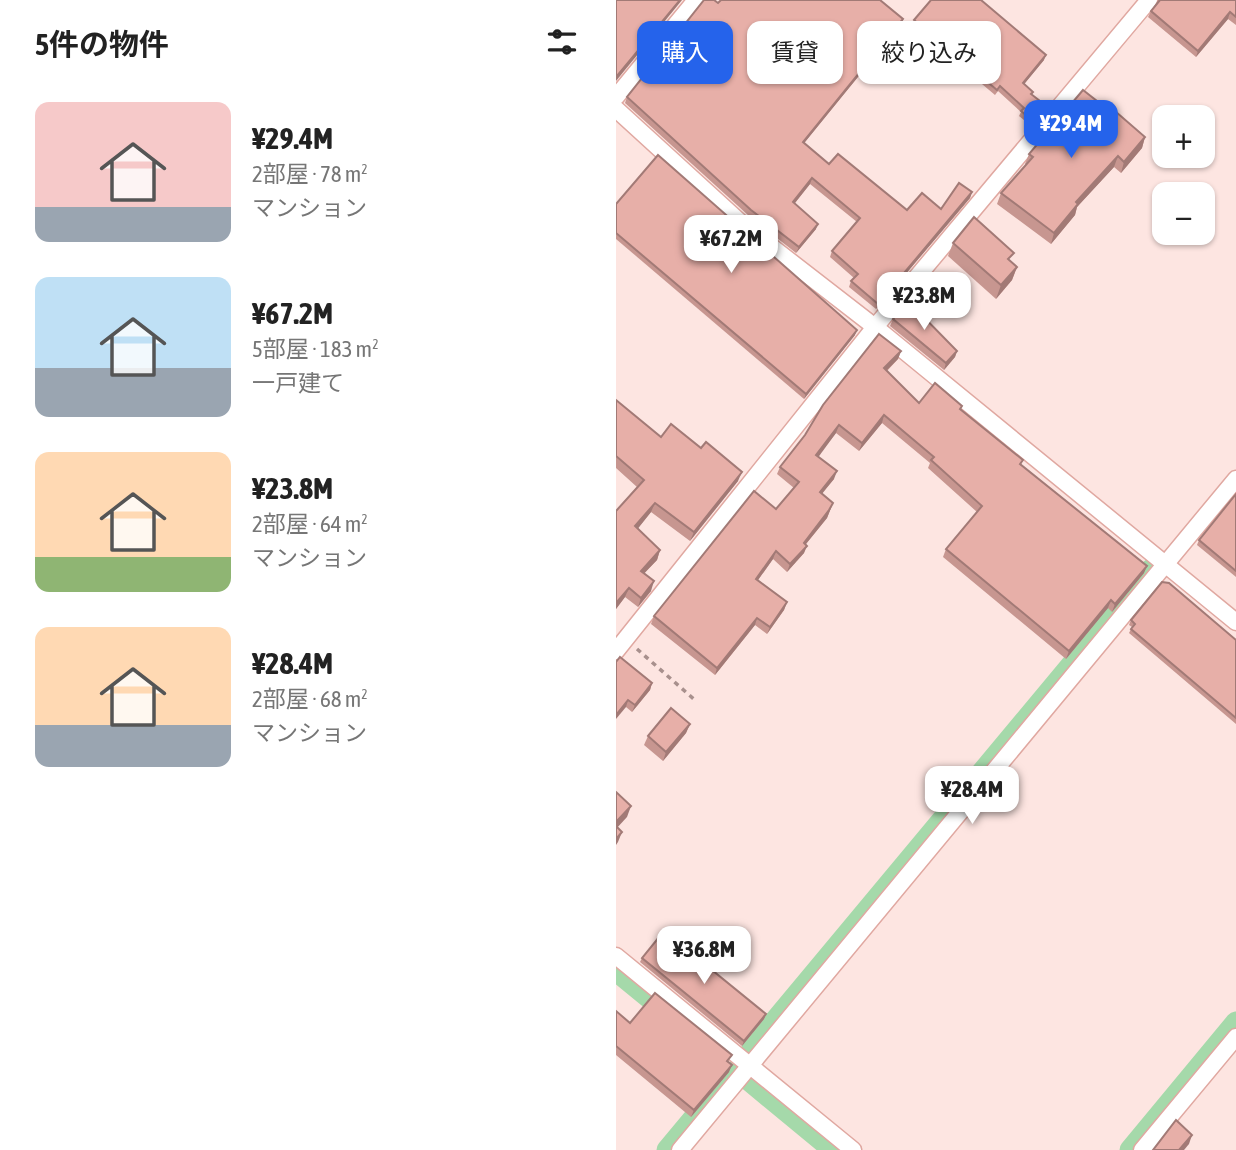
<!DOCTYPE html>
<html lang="ja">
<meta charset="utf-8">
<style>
body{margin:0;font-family:"Asap Condensed","Noto Sans JP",sans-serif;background:#f2f2f2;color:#222;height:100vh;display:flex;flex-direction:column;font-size:26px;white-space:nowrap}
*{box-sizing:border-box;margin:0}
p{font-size:23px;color:#767676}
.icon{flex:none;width:38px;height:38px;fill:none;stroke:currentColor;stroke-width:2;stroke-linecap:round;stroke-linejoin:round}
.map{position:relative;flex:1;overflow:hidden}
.side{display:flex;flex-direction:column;background:#fff;width:616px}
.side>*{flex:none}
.hud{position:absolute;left:21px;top:21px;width:494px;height:63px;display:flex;gap:14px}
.tools{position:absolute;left:536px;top:105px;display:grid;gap:14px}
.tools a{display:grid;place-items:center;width:63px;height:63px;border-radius:14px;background:#fff;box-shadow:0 2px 5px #0004;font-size:35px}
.price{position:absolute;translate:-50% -60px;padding:0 16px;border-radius:14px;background:#fff;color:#222;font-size:23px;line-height:46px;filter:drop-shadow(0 2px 4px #0008)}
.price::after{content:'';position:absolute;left:50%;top:42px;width:21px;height:16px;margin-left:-10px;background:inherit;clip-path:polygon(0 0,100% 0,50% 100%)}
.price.active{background:#2563eb;color:#fff}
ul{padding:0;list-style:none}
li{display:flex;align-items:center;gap:21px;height:175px;padding:0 35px}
li span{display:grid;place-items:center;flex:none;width:196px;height:140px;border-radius:14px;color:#555}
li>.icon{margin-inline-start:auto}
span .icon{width:84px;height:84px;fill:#fffc;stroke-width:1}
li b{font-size:30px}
h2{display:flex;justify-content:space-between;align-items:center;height:84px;padding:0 35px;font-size:30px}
.pill{padding:0 24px;border-radius:14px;background:#fff;box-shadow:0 2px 5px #0004;font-size:24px;line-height:63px}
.pill.active{background:#2563eb;color:#fff}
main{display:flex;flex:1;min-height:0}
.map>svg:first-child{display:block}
</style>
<main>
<section class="side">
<h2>5件の物件<svg class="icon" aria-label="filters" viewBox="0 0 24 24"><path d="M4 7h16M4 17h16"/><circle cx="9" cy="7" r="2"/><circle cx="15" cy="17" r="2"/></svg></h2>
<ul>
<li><span style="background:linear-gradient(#f6c9c9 75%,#9aa5b1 0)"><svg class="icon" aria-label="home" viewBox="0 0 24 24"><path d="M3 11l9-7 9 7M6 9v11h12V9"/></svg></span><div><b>¥29.4M</b><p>2部屋 · 78 m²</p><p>マンション</p></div></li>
<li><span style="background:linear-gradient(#bfe0f5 65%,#9aa5b1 0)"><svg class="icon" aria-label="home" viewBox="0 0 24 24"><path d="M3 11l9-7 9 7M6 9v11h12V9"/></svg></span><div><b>¥67.2M</b><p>5部屋 · 183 m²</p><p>一戸建て</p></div></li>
<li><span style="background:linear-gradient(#ffd9b3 75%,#8fb573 0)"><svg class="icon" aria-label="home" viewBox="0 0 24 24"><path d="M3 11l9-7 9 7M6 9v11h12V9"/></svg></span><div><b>¥23.8M</b><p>2部屋 · 64 m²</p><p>マンション</p></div></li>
<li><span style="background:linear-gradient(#ffd9b3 70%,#9aa5b1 0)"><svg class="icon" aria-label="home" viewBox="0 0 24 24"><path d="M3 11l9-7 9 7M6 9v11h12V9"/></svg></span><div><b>¥28.4M</b><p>2部屋 · 68 m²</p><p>マンション</p></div></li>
</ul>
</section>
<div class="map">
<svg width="620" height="1150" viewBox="0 0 620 1150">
<rect width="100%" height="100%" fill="#fde5e1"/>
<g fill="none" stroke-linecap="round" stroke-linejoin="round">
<g stroke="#a5d9aa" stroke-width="21">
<polyline points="0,971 55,1016"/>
<polyline points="136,1048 535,569"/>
<polyline points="131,1079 217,1150"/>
<polyline points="51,1150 116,1072"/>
<polyline points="514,1150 620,1022"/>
</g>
<defs>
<g id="minor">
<polyline points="0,97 80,0"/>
<polyline points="0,109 126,224 259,327 620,622"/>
<polyline points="0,651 259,327 533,0"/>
<polyline points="0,956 237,1150"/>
<polyline points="64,1150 620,479"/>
<polyline points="526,1150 620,1037"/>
</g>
</defs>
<use href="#minor" stroke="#e0a8a1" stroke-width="19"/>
<polyline stroke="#a8908d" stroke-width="3.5" stroke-dasharray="5 5" stroke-linecap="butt" points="21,649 80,701"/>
<use href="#minor" stroke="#fff" stroke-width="16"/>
</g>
<g fill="#c79690">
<polygon points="542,0 620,0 620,25 612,19 580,57 532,17 535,11"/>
<polygon points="102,3 287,19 285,24 188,143 213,164 291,210 325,209 356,192 354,198 260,309 233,287 235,281 238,278 214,257 216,251 241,222 194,184 178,204 200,229 180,253 133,216 9,103 11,97"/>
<polygon points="298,20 428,60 408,84 417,92 416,95 429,105 427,110 414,125 403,116 405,112 382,91 379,95 296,25"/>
<polygon points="490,108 529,137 526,148 505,173 498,167 461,207 459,215 435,244 381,204 385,193 410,165 409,164 413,154"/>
<polygon points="0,204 239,335 188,399 0,239"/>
<polygon points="337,243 395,262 401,267 396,280 380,299 332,256"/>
<polygon points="277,319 341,351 339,357 328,370 274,326"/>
<polygon points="285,351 282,359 271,371 303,403 346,406 345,409 407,460 405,465 528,573 496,612 492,608 450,659 327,557 330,549 361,512 312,468 314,463 266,423 243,451 220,433 202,456 218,479 206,493 217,503 211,518 190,544 188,553 171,572 157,559 142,580 171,602 168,610 151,634 139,625 99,675 35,624 38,616 160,509 178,488 161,474 164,467"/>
<polygon points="0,400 45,437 122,481 74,541 35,512 22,528 44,550 41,560 28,573 35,591 22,607 9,597 0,609 0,511 21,487 0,468"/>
<polygon points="620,494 620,577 581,545 583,540"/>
<polygon points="515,620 620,640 620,724 513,633 516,627 513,625"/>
<polygon points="0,662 36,683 34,690 16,712 10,707"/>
<polygon points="74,724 70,733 47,761 28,745 32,736"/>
<polygon points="26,958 150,1014 148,1019 126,1046 24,962"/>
<polygon points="0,1011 14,1023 113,1062 113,1072 75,1117 0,1055"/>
</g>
<g fill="#a27a76">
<polygon points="64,0 66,0 0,81 0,77"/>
<polygon points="614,12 612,19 580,57 582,51"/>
<polygon points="287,19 285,24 185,147 187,142"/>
<polygon points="430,55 428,60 405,88 407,83"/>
<polygon points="429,105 427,110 414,125 416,120"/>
<polygon points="529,137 526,148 505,173 508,162"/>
<polygon points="502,156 498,167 461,207 459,215 435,244 438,233 460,202"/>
<polygon points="196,178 194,184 175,208 177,202"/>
<polygon points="356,192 354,198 260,309 262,304"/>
<polygon points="202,224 200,229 180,253 183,247"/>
<polygon points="401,267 396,280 380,299 385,285"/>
<polygon points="241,330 239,335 188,399 190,394"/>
<polygon points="285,351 282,359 265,376 268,368"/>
<polygon points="341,351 339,357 328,370 330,363"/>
<polygon points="268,415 266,423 243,451 246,443"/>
<polygon points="223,425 220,433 198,463 200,455"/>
<polygon points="221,471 218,479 201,500 204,492"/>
<polygon points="126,472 122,481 74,541 78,532"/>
<polygon points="39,503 35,512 16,536 19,526"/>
<polygon points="217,503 211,518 185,550 188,543"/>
<polygon points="191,546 188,553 171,572 174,564"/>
<polygon points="44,550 41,560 22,580 25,571"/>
<polygon points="160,551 157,559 137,587 140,579"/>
<polygon points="531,566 528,573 496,612 499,604"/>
<polygon points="38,581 35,591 22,607 25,598"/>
<polygon points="13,588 9,597 0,609 0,603"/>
<polygon points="495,600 492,608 450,659 453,651"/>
<polygon points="171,602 168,610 151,634 154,627"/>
<polygon points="141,618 139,625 99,675 101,668"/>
<polygon points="36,683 34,690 16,712 19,705"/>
<polygon points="12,700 10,707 0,719 0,715"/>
<polygon points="74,724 70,733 47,761 50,752"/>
<polygon points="15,806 11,817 0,829 0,822"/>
<polygon points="6,832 2,842 0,845 0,839"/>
<polygon points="150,1014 148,1019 126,1046 128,1041"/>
<polygon points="116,1065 113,1072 75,1117 78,1110"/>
<polygon points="576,1135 573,1144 568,1150 563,1150"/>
</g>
<g fill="#e7afa8" stroke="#a27a76" stroke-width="2">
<polygon points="0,0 64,0 0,77"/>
<polygon points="88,0 98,0 102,3 105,0 264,0 287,19 187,142 213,164 222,154 291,210 306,193 325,209 343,183 356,192 262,304 235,281 242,274 216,251 244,218 196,178 177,202 202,224 183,247 135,210 11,97"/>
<polygon points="315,0 365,0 430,55 407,83 417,92 415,94 429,105 416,120 405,111 408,108 384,86 381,90 298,20"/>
<polygon points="544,0 620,0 620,17 614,12 582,51 535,11"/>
<polygon points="467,90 490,108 492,105 529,137 508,162 502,156 460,202 462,204 438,233 385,193 417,157 413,154"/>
<polygon points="42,155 241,330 190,394 0,233 0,204"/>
<polygon points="358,217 398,253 392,259 401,267 385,285 337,243"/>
<polygon points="292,301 341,351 330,363 277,319"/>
<polygon points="263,334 285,351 268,368 303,403 319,383 346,406 344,409 407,460 404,464 531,566 499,604 495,600 453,651 330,549 366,506 315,460 318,457 268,415 246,443 223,425 200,455 221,471 204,492 217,503 213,510 188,543 191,546 174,564 160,551 140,579 171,602 154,627 141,618 101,668 38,616 138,491 160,509 183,482 164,467 189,435 207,405"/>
<polygon points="0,400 45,437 55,424 85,448 90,442 126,472 78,532 39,503 19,526 44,550 25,571 38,581 25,598 13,588 0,603 0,511 28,480 0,456"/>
<polygon points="620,494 620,571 583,540"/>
<polygon points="546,582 553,583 620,640 620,718 515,629 519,624 515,620"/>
<polygon points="4,657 36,683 19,705 12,700 0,715 0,662"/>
<polygon points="55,708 74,724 50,752 32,736"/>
<polygon points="0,792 15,806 0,822"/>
<polygon points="0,826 6,832 0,839"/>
<polygon points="48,931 150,1014 128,1041 26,958"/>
<polygon points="39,993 116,1055 111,1061 116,1065 78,1110 0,1046 0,1011 14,1023"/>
<polygon points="560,1120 576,1135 563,1150 537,1150"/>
</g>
</svg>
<div class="tools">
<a>+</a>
<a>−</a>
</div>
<b class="price active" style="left:455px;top:160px">¥29.4M</b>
<b class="price" style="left:115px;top:275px">¥67.2M</b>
<b class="price" style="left:308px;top:332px">¥23.8M</b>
<b class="price" style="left:356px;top:826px">¥28.4M</b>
<b class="price" style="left:88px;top:986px">¥36.8M</b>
<div class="hud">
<a class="pill active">購入</a>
<a class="pill">賃貸</a>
<a class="pill">絞り込み</a>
</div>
</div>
</main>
